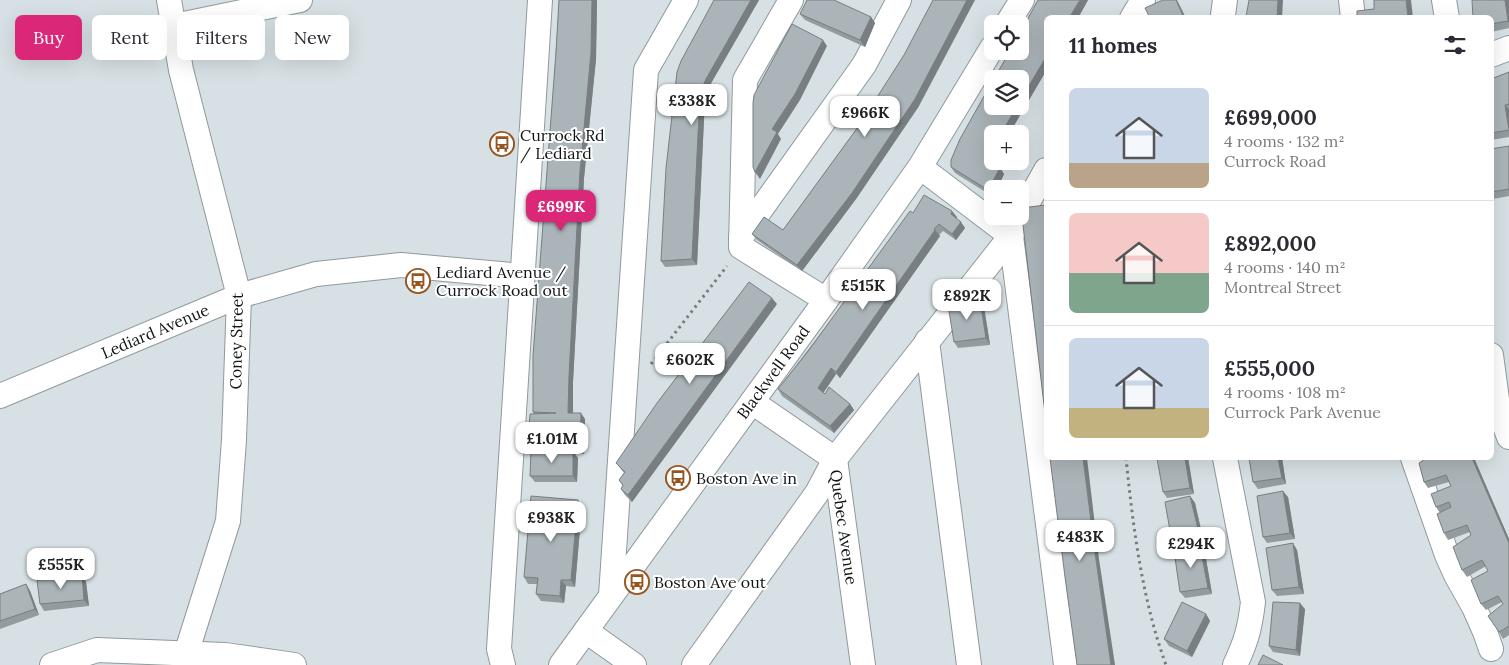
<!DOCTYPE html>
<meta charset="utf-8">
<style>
body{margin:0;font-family:Lora,serif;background:#f2f2f3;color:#2b2b33;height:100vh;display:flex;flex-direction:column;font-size:19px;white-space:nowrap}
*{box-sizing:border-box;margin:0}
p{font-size:16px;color:#7c7c81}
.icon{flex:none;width:28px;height:28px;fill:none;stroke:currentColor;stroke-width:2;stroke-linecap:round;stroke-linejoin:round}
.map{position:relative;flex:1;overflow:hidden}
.side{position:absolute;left:1044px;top:15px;width:450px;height:445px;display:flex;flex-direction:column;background:#fff;border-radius:8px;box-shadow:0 5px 20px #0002}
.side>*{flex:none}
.banner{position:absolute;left:15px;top:15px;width:475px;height:45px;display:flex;gap:10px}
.fabs{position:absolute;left:984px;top:15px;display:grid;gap:10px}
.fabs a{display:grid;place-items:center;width:45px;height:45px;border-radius:8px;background:#fff;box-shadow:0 5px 20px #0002;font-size:25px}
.price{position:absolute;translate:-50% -42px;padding:0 11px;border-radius:10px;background:#fff;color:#222;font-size:16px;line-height:32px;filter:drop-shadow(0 1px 2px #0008)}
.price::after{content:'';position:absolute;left:50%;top:30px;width:15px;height:11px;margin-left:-8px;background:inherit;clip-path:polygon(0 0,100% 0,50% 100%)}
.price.active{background:#db2777;color:#fff}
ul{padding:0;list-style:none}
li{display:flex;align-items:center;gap:15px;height:125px;padding:0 25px}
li+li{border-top:1px solid #e1e1e2}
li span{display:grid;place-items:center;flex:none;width:140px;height:100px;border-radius:8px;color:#555}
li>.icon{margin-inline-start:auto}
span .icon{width:60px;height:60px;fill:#fffc;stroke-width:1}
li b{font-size:21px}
h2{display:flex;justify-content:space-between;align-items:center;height:60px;padding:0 25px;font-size:21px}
.pill{padding:0 18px;border-radius:8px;background:#fff;box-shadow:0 5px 20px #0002;font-size:18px;line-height:45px}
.pill.active{background:#db2777;color:#fff}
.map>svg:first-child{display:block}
</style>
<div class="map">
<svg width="1509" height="665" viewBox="0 0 1509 665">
<rect width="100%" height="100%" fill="#d7e0e4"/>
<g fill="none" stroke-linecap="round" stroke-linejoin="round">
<defs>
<g id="minor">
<polyline points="169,0 181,70 239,296 234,440 228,521 186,654 186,665"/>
<polyline points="791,0 745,80 741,247 826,300"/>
<polyline points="1351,0 1353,18"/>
<polyline points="1444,0 1447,18"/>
<polyline points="1223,15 1225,0"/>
<polyline points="1132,18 1143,0"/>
<polyline points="1007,24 1022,0"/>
<polyline points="174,26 300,0"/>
<polyline points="1491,55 1509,48"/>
<polyline points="920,167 1011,236 1066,665"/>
<polyline points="741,237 864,65 899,0"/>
<polyline points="927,341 969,665"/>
<polyline points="1491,355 1498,407 1509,437"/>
<polyline points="0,396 239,296 316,274 401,265 522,276"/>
<polyline points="752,402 835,459 863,665"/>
<path d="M1225,458L1253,602C1250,628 1246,642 1235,665"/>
<polyline points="1413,458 1447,555 1456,575 1474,607 1485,632 1491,649"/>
<polyline points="611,596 646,70 686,0"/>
<polyline points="586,631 634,665"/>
<polyline points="52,665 97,650 225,655 294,665"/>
<polyline points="503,665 499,649 540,0"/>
<polyline points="561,665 826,300 920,167 992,48"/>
<polyline points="694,665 817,493 835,459 1011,236 1018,220 1046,170"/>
</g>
</defs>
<use href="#minor" stroke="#90999c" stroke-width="26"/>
<g stroke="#757c7e" stroke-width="3" stroke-dasharray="2.5 4" stroke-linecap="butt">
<polyline points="651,364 727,266"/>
<path d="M1126,458C1133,527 1142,599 1166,665"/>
</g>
<use href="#minor" stroke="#fff" stroke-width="24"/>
</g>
<g fill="#939b9e">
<polygon points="559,0 597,0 596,59 584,178 573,382 573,413 585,419 584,454 574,453 578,458 577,482 535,482 530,476 532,451 528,445 534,414 533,412"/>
<polygon points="714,0 759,0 710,85 705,99 697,265 665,267 661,261"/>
<polygon points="1038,0 1088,0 1078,18 1046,18 1046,71 1009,134 992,134 993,161 992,163 1000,168 1004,174 997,189 992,189 992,196 955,173 951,167 951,160 960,139 992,82 992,106 1020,106 1020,79 994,79 1010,51 1020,51 1020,33"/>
<polygon points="1472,0 1509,0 1509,28 1491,32 1491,18"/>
<polygon points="800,14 871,17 875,23 865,47 805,20"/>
<polygon points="1509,72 1509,137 1491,140 1491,79"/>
<polygon points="919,106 856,199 802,271 757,240 752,234 783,230 858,127"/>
<polygon points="1509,146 1509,196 1493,199 1491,197 1491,149"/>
<polygon points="913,213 957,217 956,218 965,228 956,240 943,231 939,235 940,236 840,378 836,374 823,393 850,404 854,410 834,433 782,396 778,389"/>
<polygon points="777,304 632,502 625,495 621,489 623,486 619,480 624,473 616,463"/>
<polygon points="984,307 990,345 958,348 954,342"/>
<polygon points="1188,458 1194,494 1167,498 1163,492"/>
<polygon points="1249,458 1282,458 1286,484 1258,489 1253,482"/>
<polygon points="1474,458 1509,539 1509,635 1503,639 1499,632 1503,604 1502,602 1486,610 1481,604 1488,571 1486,566 1467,577 1462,570 1471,535 1470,532 1448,540 1444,533 1440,513 1436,507 1451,486 1449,482 1428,488 1424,482"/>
<polygon points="1190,496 1195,503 1204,543 1177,549 1172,542"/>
<polygon points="1288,497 1295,539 1267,543 1263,537"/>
<polygon points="582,506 575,587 566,586 564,603 541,601 536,594 537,584 528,584 524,577"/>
<polygon points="1200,546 1205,553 1212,594 1185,598 1180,592"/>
<polygon points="1297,550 1304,594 1277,596 1272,590"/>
<polygon points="82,575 86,582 89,606 44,611 40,604"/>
<polygon points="26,584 30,591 39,615 0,629 0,594"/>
<polygon points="1305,609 1300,656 1273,652 1269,646"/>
<polygon points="1206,614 1210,621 1192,657 1169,646 1164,639"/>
</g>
<g fill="#787e81">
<polygon points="592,0 597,0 596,59 584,178 573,382 573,420 568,413 569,376 580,171"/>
<polygon points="751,0 759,0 710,85 705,99 697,265 692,259 700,93 706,79"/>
<polygon points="967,0 975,0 919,106 856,199 802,271 797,265"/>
<polygon points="1080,0 1088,0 1078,18 1069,18"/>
<polygon points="1176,0 1177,0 1186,18 1184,18"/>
<polygon points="1278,0 1283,0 1282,18 1277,18"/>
<polygon points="1406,0 1411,0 1413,18 1408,18"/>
<polygon points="1505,0 1509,0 1509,23 1508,21"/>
<polygon points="871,17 875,23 865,47 860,40"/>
<polygon points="823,40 827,46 800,100 778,134 781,139 760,179 755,172 772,129"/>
<polygon points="1046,57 1046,71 1009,134 1001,134 1017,106 1020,106 1020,101"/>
<polygon points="1505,105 1509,110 1509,130"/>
<polygon points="992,148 993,161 990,166 986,160"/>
<polygon points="1000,168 1004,174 997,189 992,189 992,196 988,190"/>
<polygon points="952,211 957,217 955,220 951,214"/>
<polygon points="961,222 965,228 956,240 952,234"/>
<polygon points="935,230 940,236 840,378 836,372"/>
<polygon points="772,298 777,304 632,502 628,495"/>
<polygon points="980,300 984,307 990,345 986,338"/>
<polygon points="831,368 836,374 822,395 818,388"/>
<polygon points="850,404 854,410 834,433 830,426"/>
<polygon points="581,413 585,419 584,454 580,447"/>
<polygon points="573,452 578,458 577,482 573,476"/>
<polygon points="1083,458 1087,458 1099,559 1115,665 1111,665 1095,553"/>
<polygon points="1185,458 1188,458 1194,494 1190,488"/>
<polygon points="1278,458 1282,458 1286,484 1282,478"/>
<polygon points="1472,458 1474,458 1509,539 1509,543"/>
<polygon points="1283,491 1288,497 1295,539 1290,533"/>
<polygon points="1190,496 1195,503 1204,543 1200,537"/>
<polygon points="578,500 582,506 575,587 571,580"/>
<polygon points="1293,543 1297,550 1304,594 1299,587"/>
<polygon points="1200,546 1205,553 1212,594 1208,588"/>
<polygon points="82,575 86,582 89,606 84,600"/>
<polygon points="561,580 566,586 564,603 560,596"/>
<polygon points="26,584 30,591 39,615 35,609"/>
<polygon points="1300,603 1305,609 1300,656 1296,650"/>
<polygon points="1206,614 1210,621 1192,657 1187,651"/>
</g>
<g fill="#abb4b8" stroke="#787e81">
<polygon points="559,0 592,0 591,53 580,171 569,376 568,413 581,413 580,447 528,445 530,414 556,413 533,412 533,356 556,52"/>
<polygon points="714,0 751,0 706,79 700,93 692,259 661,261 666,168 677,72 681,61"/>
<polygon points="807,0 834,0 871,17 860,40 800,14"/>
<polygon points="933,0 967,0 915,99 852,193 797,265 752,234 764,217 783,230 858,127 904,55"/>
<polygon points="1038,0 1080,0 1069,18 1046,18 1046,57 1020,101 1020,79 994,79 1010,51 1020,51 1020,33"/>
<polygon points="1163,0 1176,0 1184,18 1150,18 1145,8"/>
<polygon points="1249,0 1278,0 1277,18 1246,17"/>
<polygon points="1374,0 1406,0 1408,18 1357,18 1357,11 1374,9"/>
<polygon points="1472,0 1505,0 1508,21 1491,24 1491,18 1473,18"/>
<polygon points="792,24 823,40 795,94 772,129 777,132 755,172 753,167 753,103 754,95"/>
<polygon points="1509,72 1509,104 1505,105 1509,130 1491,133 1491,79"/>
<polygon points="992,82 992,106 1017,106 1001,134 992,134 992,148 986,160 1000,168 988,190 951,167 951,160 960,139"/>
<polygon points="1509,146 1509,189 1491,192 1491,149"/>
<polygon points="924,195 952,211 951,214 961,222 952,234 939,224 934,229 935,230 836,372 831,368 818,388 825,394 829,387 850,404 830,426 778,389 809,350 910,211 913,213"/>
<polygon points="1046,205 1046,422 1021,208"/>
<polygon points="749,282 772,298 628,495 621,489 623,485 619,480 625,472 616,463 657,403"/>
<polygon points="980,300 986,338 954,342 948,305"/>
<polygon points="531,451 573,452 573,476 530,476"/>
<polygon points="1050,458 1083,458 1095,553 1111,665 1077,665 1065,577"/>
<polygon points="1157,458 1185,458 1190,488 1163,492"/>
<polygon points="1249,458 1278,458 1282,478 1253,482"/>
<polygon points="1427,458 1472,458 1509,543 1509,626 1499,632 1488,616 1503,604 1498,596 1481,604 1471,580 1488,571 1482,560 1462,570 1453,547 1471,535 1467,525 1444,533 1437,514 1451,507 1449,502 1436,507 1431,494 1451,486 1446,475 1424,482 1419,463"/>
<polygon points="1283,491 1290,533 1263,537 1257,496"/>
<polygon points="531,496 578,500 571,580 561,580 560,596 536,594 538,578 524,577"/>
<polygon points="1190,496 1200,537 1172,542 1165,502"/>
<polygon points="1293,543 1299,587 1272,590 1266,548"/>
<polygon points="1200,546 1208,588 1180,592 1174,551"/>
<polygon points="82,575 84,600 40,604 37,580"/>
<polygon points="26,584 35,609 0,621 0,594"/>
<polygon points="1182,602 1206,614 1187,651 1164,639"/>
<polygon points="1273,602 1300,603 1296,650 1269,646"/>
<polygon points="1263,655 1283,665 1258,665"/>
</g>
<defs>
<symbol id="bus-ring" viewBox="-11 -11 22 22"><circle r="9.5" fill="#fff" stroke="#965520" stroke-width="1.5"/><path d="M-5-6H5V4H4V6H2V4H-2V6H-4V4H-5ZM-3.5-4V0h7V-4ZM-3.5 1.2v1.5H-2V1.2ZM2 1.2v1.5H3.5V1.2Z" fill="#965520"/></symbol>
</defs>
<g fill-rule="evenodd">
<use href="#bus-ring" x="488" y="130" width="28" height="28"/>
<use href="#bus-ring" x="404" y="267" width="28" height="28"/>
<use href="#bus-ring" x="664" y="464" width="28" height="28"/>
<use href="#bus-ring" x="623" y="568" width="28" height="28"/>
</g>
<g text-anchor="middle" stroke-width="4" stroke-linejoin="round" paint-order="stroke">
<g font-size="16" fill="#121516" stroke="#fff" text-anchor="start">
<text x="520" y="141">Currock Rd<tspan x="520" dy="18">/ Lediard</tspan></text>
<text x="436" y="278">Lediard Avenue /<tspan x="436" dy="18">Currock Road out</tspan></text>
<text x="696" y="484">Boston Ave in</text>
<text x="654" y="588">Boston Ave out</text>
</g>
<g font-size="16" fill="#121516" stroke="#fff">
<text transform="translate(155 331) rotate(-23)" y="6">Lediard Avenue</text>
<text transform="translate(236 341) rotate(-89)" y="6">Coney Street</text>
<text transform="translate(773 372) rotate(-54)" y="6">Blackwell Road</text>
<text transform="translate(844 527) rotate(82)" y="6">Quebec Avenue</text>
</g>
</g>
</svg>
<div class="fabs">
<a><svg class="icon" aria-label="locate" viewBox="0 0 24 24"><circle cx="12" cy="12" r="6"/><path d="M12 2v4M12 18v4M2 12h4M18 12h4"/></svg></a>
<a><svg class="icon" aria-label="layers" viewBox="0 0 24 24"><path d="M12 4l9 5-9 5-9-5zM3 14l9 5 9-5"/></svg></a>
<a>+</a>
<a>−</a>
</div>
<b class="price" style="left:692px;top:126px">£338K</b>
<b class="price" style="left:865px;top:138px">£966K</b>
<b class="price active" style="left:561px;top:232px">£699K</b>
<b class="price" style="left:863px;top:311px">£515K</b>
<b class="price" style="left:967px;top:321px">£892K</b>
<b class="price" style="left:690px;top:385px">£602K</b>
<b class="price" style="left:552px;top:464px">£1.01M</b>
<b class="price" style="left:551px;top:543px">£938K</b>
<b class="price" style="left:1080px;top:562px">£483K</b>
<b class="price" style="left:1191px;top:569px">£294K</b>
<b class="price" style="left:61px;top:590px">£555K</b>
<div class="banner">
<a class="pill active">Buy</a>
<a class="pill">Rent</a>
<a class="pill">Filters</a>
<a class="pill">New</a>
</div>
<section class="side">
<h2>11 homes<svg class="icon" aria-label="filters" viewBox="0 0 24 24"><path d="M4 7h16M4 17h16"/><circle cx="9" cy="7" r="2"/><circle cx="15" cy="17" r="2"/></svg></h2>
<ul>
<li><span style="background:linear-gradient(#c9d6e8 75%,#b9a48a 0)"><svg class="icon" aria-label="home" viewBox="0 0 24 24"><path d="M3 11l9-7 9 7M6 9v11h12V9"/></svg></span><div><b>£699,000</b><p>4 rooms · 132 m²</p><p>Currock Road</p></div></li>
<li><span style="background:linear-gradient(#f6c9c9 60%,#7fa58c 0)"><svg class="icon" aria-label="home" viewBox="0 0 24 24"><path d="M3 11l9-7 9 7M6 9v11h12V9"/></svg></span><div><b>£892,000</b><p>4 rooms · 140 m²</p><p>Montreal Street</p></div></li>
<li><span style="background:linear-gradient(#c9d6e8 70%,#c2b280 0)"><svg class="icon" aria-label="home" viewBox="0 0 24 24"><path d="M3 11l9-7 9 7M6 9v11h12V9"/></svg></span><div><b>£555,000</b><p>4 rooms · 108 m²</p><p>Currock Park Avenue</p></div></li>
</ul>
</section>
</div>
